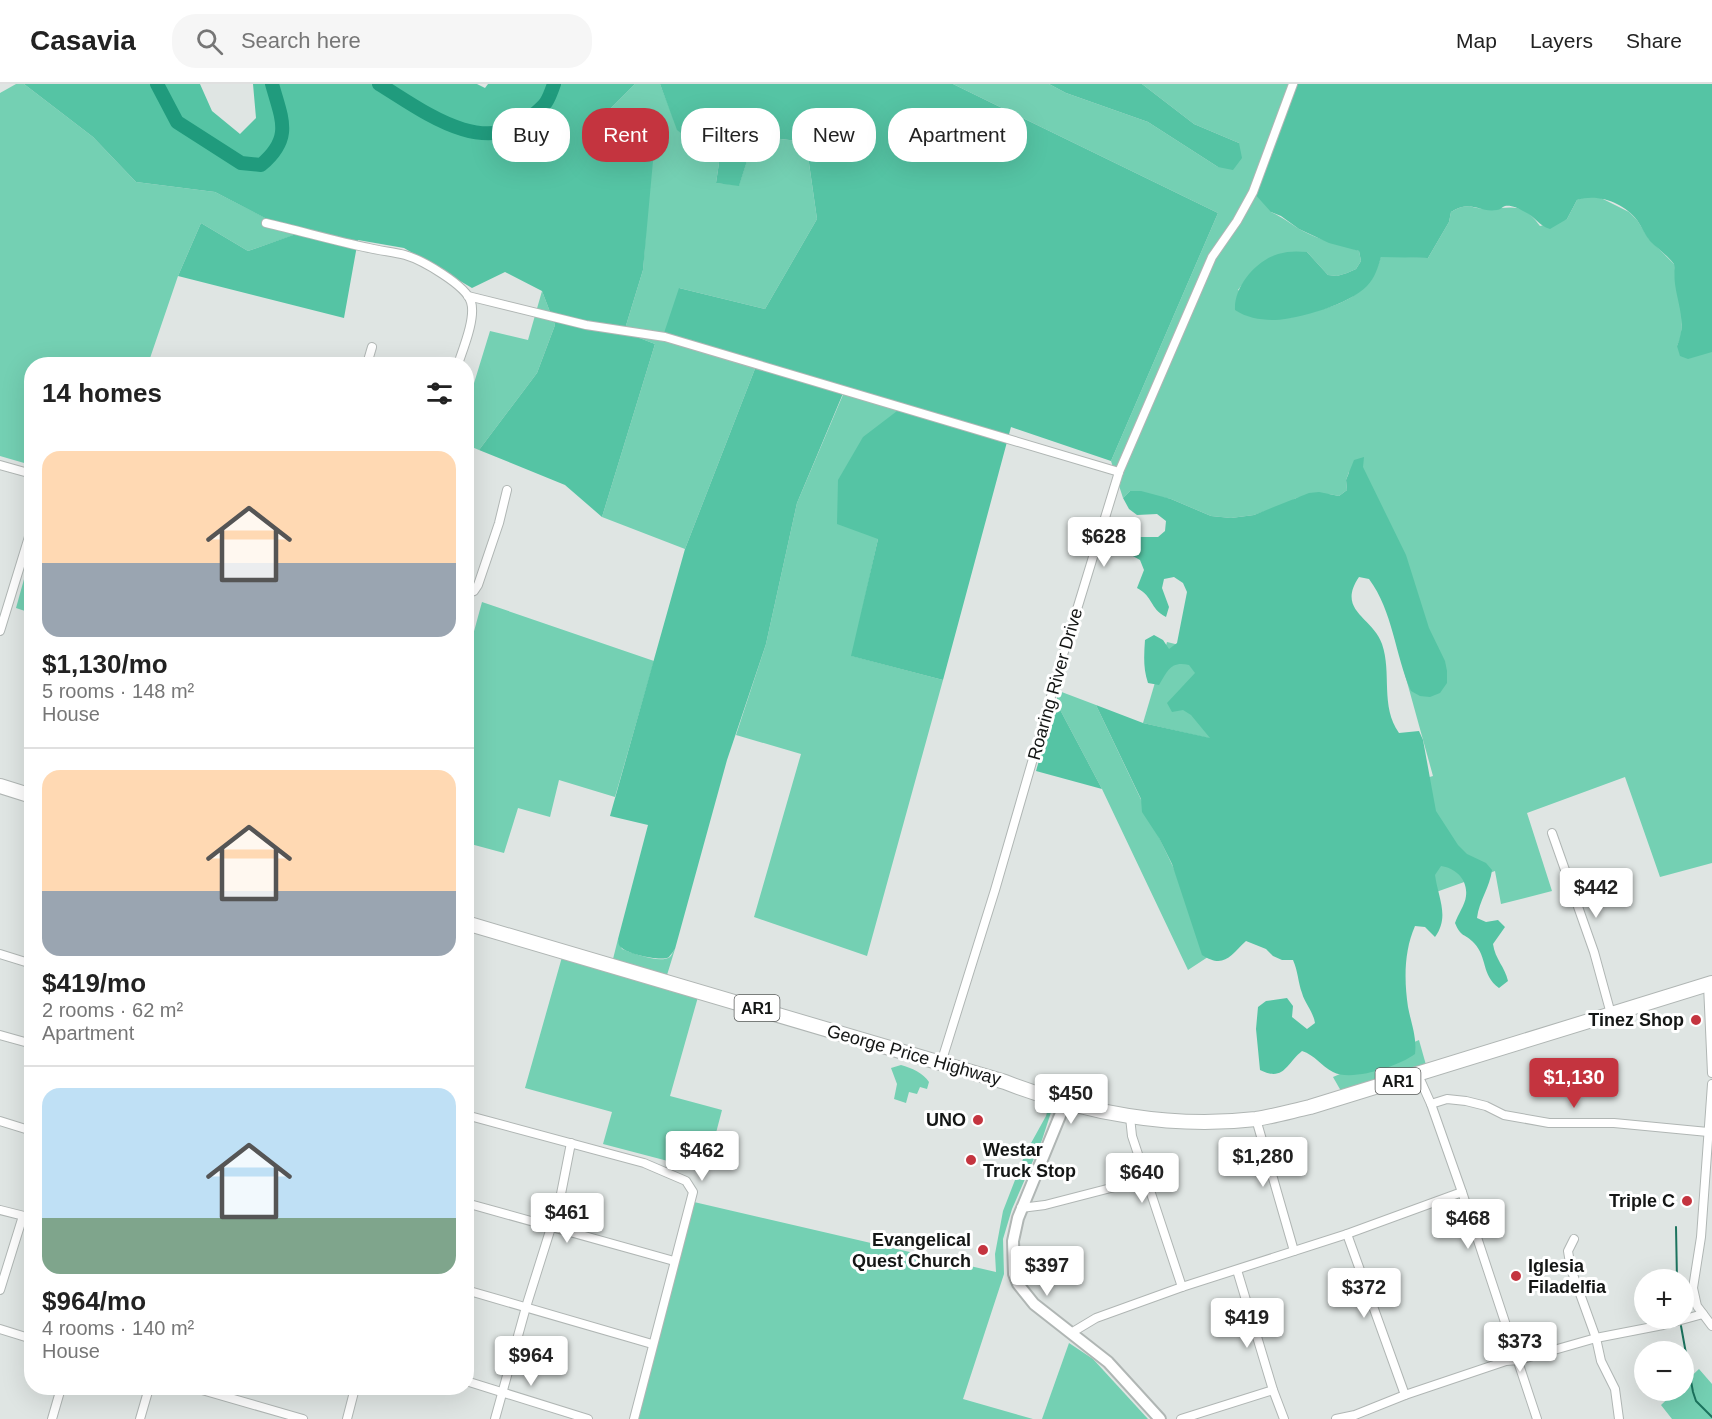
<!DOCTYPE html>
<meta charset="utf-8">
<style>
body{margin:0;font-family:Arial,sans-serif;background:#f6f6f6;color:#222;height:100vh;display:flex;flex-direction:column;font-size:22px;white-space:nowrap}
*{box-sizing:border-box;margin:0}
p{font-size:20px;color:#767676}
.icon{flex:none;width:33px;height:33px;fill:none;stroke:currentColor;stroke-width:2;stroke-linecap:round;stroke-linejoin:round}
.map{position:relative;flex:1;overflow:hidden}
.panel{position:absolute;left:24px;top:273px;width:450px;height:1038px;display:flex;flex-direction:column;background:#fff;border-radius:24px;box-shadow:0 6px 24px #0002}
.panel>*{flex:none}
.banner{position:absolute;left:492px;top:24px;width:570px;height:54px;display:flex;gap:12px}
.tools{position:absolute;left:1634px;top:1185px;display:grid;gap:12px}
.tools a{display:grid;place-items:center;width:60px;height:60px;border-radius:50%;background:#fff;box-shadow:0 6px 24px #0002;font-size:30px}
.price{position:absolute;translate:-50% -51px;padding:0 14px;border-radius:6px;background:#fff;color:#222;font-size:20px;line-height:39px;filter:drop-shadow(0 2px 3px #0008)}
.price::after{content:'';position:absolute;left:50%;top:36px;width:18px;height:14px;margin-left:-9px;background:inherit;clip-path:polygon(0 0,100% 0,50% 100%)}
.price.selected{background:#c4343f;color:#fff}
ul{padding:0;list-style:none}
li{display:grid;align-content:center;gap:12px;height:318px;padding:0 18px}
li+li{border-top:2px solid #e0e0e0}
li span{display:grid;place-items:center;height:186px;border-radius:18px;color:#555}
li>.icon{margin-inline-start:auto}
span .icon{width:108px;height:108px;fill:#fffc;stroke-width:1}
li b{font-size:26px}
h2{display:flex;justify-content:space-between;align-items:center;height:72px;padding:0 18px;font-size:26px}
.chip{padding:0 21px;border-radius:24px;background:#fff;box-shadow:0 6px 24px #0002;font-size:21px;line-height:54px}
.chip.selected{background:#c4343f;color:#fff}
header{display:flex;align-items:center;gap:36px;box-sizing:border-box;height:84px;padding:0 30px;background:#fff;border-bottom:2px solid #e0e0e0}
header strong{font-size:28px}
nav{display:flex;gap:33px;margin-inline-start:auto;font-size:21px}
.search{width:420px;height:54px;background:#f6f6f6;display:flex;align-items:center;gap:15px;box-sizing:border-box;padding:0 21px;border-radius:24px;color:#767676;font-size:22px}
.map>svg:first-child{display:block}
</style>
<header>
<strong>Casavia</strong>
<div class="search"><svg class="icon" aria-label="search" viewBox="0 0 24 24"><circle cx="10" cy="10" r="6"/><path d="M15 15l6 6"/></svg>Search here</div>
<nav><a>Map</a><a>Layers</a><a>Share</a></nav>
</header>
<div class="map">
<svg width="1712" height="1335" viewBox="0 0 1712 1335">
<rect width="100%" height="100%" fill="#dfe5e3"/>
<g fill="#74d0b3">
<polygon points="16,0 24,0 93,53 136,98 215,108 297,150 248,167 201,139 178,192 148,280 32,280 31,381 0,372 0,9"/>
<polygon points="635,0 660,0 678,46 719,79 716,99 739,101 755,52 806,58 817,135 765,225 679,204 758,277 685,465 602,433 655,260 624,248 643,186 647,132 639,52 614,46 599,36"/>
<path d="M953,0H1049L1066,9L1148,38L1218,83L1239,59L1194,40L1142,0H1299L1271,128C1285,134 1295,144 1309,150C1325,158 1343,160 1359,167L1361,177L1356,185L1347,189L1337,192L1328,191L1307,168C1274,167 1256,180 1238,206L1289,234C1330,223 1368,219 1381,172L1428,174L1449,138L1451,128C1469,117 1471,125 1488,125C1513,124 1523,118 1540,142L1567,135L1577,116L1587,112L1599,113L1629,128L1637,136L1649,155L1674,180L1682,232L1681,253L1677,262L1712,268V779L1660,793L1625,693L1527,729L1552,807L1501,820L1495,787L1425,812L1399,702L1433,692L1349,388L1346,396L1347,406L1339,412L1329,410L1296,414L1286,420L1254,431L1231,434L1211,432L1171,415L1130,407L1123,414L1111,377L1218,129Z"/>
<polygon points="542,207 555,241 537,289 479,366 467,361 467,322 490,247 528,256"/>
<polygon points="845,306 902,324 878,455 852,572 943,596 867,872 754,833 801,670 736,651 766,560 797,419"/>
<polygon points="31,470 32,529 31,529 16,524"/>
<polygon points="482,518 654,577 615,713 559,696 550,733 518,724 504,769 467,759 467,573"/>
<polygon points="1167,558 1212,569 1238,661 1143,639"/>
<polygon points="1059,607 1096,621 1214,869 1188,886 1102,705 1056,618"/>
<path d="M618,855L622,865C632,869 660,880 670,873C672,871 673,867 675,865L667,891L613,875Z"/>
<polygon points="562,873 698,913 670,1012 722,1026 706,1087 603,1060 612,1028 525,1004"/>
<polygon points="1419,956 1426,981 1341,1007 1333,993"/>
<path d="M901,981C912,984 923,989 929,998L927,1005L920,1003L917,1010L909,1008L906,1019L894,1015L897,1000L891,984Z"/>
<polygon points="1050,1017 1054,1019 1042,1056 1012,1125 1003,1155 1004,1190 963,1315 1033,1335 637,1335 694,1118 996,1188 995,1170 1003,1127 1025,1070 1046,1032"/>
<polygon points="1069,1259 1093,1275 1148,1335 1042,1335"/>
<polygon points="1699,1285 1712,1300 1712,1335 1672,1335 1661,1321 1676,1307 1683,1306 1683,1300"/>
</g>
<g fill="#55c4a4">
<polygon points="24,0 200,0 212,27 240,50 256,34 253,0 477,0 485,4 488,0 635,0 599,36 614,46 639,52 654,66 643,186 624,248 655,260 602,433 565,401 479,366 537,289 555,241 542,207 505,188 472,204 404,164 358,156 344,234 178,192 201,139 248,167 296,150 215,108 136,98 93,53"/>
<path d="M660,0H953L1218,129L1111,377L1011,343L943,596L851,572L878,455L837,440L838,396L863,353L901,324L844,307L797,419L766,560L727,676L675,865C675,865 670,872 669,873C662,878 628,870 622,864C618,861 619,860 618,855L648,741L610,732L685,465L758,277L664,249L679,204L765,225L817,135L806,58L755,52L739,102L716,99L719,79L677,46Z"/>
<polygon points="1049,0 1142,0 1194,40 1239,59 1242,74 1233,86 1218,83 1148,38 1066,9"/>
<path d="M1293,0H1712V268L1688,275L1680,272L1677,262C1687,239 1678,222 1675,200C1674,193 1675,187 1674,180C1667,171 1658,165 1650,157C1645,151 1642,143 1637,136C1624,119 1598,109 1577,116L1567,135L1550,145C1538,141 1535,132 1523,127C1518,124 1511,121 1505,122C1502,123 1500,126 1497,126C1478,129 1472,115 1451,128L1449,138L1428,174L1381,173C1378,183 1375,194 1367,202C1350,220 1299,235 1275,236C1261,236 1247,234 1235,226C1234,202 1256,177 1278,170C1288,167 1297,167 1307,168L1328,191L1337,192L1347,189L1356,185L1361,177L1359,167L1329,159L1299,145L1281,132L1271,128L1253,108Z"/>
<path d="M1364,373L1363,383L1406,471L1429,544L1445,577L1447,587V599L1440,609L1430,613L1420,612L1411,607C1395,571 1393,527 1369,495L1359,493C1336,527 1373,533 1382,560C1392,589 1380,622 1399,649L1419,647L1423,656L1436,727L1458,761L1467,770L1486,779L1492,786C1490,803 1479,817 1477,834L1486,838L1498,836L1505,843L1493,860C1495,875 1505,883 1508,897L1499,904C1481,891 1488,874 1474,859C1465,849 1461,854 1455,839C1458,830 1465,821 1466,812C1468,795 1455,784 1441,782L1435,791C1438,814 1450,832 1435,853L1425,843L1415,842C1404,867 1404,896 1408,923C1411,939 1417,953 1415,970C1399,982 1352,998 1333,988C1321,982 1315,971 1302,967C1286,980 1284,998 1260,986L1256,945L1258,923L1266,917L1287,914L1293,922L1292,933L1307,945L1315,939C1313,927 1305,920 1302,909C1298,898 1298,887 1293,876H1282L1273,872L1266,865L1246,857C1230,872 1224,885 1202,871L1172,780L1159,754L1142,728L1141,715L1096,621L1143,639L1210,654L1191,631L1183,626L1172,628L1167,619L1195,589L1189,581C1170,577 1168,587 1159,601L1148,599C1143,584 1144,571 1145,556L1154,551L1163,556L1169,565L1177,559L1187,508L1183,499L1174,493L1164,495L1162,504L1169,523L1166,533C1149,524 1154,513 1137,504L1144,486L1140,476L1122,466L1118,456L1127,453H1158L1165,447L1166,437L1157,430L1137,431L1129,425L1123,414L1130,407H1141L1171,415L1211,432L1231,434L1254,431L1309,409L1319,408L1339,412L1347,406L1346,396L1354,376Z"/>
<polygon points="1056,618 1102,705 1036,687"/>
</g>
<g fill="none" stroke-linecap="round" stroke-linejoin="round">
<g stroke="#1c735e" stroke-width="2">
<polyline points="1676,1143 1677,1196"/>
<polyline points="1681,1242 1693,1308 1696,1317 1712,1333"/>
</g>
<g stroke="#209b7d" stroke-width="14">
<path d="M157,0L177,38L241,79L261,81C293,54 282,36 272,0"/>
<path d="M379,0C422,26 483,75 531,33C546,20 547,20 554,0"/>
</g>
<defs>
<g id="street">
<path d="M266,139C301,147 335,157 369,164C381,167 394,168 405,171C422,176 466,201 471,218C476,234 463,265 458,280"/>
<polyline points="468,212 586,241 665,253 1119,388"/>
<polyline points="367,280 372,263"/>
<polyline points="0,381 32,390"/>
<polyline points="466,510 474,507 478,501 499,439 507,406"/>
<polyline points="0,547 32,443"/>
<polyline points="1552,749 1594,868 1611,930"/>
<polyline points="0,870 32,880"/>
<polyline points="1708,901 1712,989"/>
<polyline points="0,951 32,960"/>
<polyline points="28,959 32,948"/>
<polyline points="941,979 995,806 1063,571 1119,388 1212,173 1237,137 1253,108 1293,0"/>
<polyline points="1418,991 1431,1020 1462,1108 1537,1335"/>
<polyline points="1712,1000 1701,1153 1693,1204 1697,1222 1712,1242"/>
<polyline points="1431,1020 1447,1015 1466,1017 1486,1022 1504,1031 1549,1039 1614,1039 1708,1048 1712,1052"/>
<polyline points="466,1031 644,1079 686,1097 693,1108 634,1335"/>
<polyline points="1130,1033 1132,1052 1182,1203"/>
<polyline points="1256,1035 1294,1167"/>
<polyline points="0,1037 32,1047"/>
<polyline points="466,1119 674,1177"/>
<polyline points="1021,1124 1045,1121 1134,1098"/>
<polyline points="0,1126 32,1134"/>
<polyline points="1347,1150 1405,1311"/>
<polyline points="1574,1155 1568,1167 1571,1185 1596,1254 1601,1277 1615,1305 1619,1335"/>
<polyline points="1237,1186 1273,1306 1284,1335"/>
<polyline points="0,1206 23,1132"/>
<polyline points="466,1206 652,1260"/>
<polyline points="0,1245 32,1255"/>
<polyline points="1071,1249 1096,1234 1182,1203 1347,1150 1462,1108"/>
<polyline points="466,1297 588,1335"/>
<polyline points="195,1304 303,1335"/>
<polyline points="52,1335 61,1304"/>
<polyline points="140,1335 149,1304"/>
<polyline points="347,1335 355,1304"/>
<polyline points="495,1335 526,1223 560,1115 571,1059"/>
<polyline points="1181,1335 1273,1306"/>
<polyline points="1336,1335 1355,1331 1405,1311 1506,1277 1519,1276 1596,1254 1663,1241 1703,1230"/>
</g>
<polyline id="secondary" points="1066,1017 1018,1134 1013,1157 1014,1190 1018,1200 1034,1220 1108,1278 1160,1335"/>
<g id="highway">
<polyline points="0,702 32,712"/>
<path d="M466,839L1005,998C1084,1029 1171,1045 1256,1035C1275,1032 1292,1027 1310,1023L1712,899"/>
</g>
</defs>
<use href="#street" stroke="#b0b6b4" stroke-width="10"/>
<use href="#secondary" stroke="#b0b6b4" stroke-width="14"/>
<use href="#highway" stroke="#b0b6b4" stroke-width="16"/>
<use href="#street" stroke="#fff" stroke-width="8"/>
<use href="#secondary" stroke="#fff" stroke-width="10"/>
<use href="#highway" stroke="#fff" stroke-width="14"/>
</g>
<g fill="#c4343f" stroke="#fff" stroke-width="2">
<circle cx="1696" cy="936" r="6"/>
<circle cx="978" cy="1036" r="6"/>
<circle cx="971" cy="1076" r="6"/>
<circle cx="1687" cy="1117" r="6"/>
<circle cx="983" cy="1166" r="6"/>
<circle cx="1516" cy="1192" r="6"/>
</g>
<g text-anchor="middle" stroke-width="6" stroke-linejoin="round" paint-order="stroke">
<g fill="#fff" stroke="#5a5c5b" stroke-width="1.5">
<rect x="734.5" y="911" width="45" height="26" rx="4.5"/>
<rect x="1375.5" y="984" width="45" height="26" rx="4.5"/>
</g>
<g font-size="16" font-weight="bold" fill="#141615">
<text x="757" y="930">AR1</text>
<text x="1398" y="1003">AR1</text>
</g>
<g font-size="18" fill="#141615" stroke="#fff">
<text transform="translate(1055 600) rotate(-74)" y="6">Roaring River Drive</text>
<text transform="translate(914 971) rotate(16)" y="6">George Price Highway</text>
</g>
<g font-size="18" font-weight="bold" fill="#141615" stroke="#fff" text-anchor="end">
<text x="1684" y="942">Tinez Shop</text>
<text x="966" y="1042">UNO</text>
<text x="983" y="1072" text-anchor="start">Westar<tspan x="983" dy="21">Truck Stop</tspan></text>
<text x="1675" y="1123">Triple C</text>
<text x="971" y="1162">Evangelical<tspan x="971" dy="21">Quest Church</tspan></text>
<text x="1528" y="1188" text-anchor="start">Iglesia<tspan x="1528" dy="21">Filadelfia</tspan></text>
</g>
</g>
</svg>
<div class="tools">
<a>+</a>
<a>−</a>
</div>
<b class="price" style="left:1104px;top:484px">$628</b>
<b class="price" style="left:1596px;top:835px">$442</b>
<b class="price selected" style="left:1574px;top:1025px">$1,130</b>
<b class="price" style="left:1071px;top:1041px">$450</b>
<b class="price" style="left:702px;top:1098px">$462</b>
<b class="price" style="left:1263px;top:1104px">$1,280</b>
<b class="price" style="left:1142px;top:1120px">$640</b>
<b class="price" style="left:567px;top:1160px">$461</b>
<b class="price" style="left:1468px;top:1166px">$468</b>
<b class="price" style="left:1047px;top:1213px">$397</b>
<b class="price" style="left:1364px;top:1235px">$372</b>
<b class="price" style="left:1247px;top:1265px">$419</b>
<b class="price" style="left:1520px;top:1289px">$373</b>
<b class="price" style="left:531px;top:1303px">$964</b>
<div class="banner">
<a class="chip">Buy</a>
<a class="chip selected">Rent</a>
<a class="chip">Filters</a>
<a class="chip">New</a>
<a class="chip">Apartment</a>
</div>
<section class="panel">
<h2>14 homes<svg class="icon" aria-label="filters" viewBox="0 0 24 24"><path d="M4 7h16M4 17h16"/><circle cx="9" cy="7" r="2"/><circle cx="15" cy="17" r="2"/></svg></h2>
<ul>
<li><span style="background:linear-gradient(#ffd9b3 60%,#9aa5b1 0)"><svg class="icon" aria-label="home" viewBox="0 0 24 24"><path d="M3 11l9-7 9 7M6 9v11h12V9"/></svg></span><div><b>$1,130/mo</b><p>5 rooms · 148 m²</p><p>House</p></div></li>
<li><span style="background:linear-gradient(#ffd9b3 65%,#9aa5b1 0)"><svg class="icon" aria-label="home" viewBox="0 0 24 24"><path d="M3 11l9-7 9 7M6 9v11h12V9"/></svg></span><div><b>$419/mo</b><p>2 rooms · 62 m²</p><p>Apartment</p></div></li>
<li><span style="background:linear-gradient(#bfe0f5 70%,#7fa58c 0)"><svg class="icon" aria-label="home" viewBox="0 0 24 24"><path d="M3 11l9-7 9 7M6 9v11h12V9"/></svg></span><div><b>$964/mo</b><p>4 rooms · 140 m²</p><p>House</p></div></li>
</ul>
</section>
</div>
